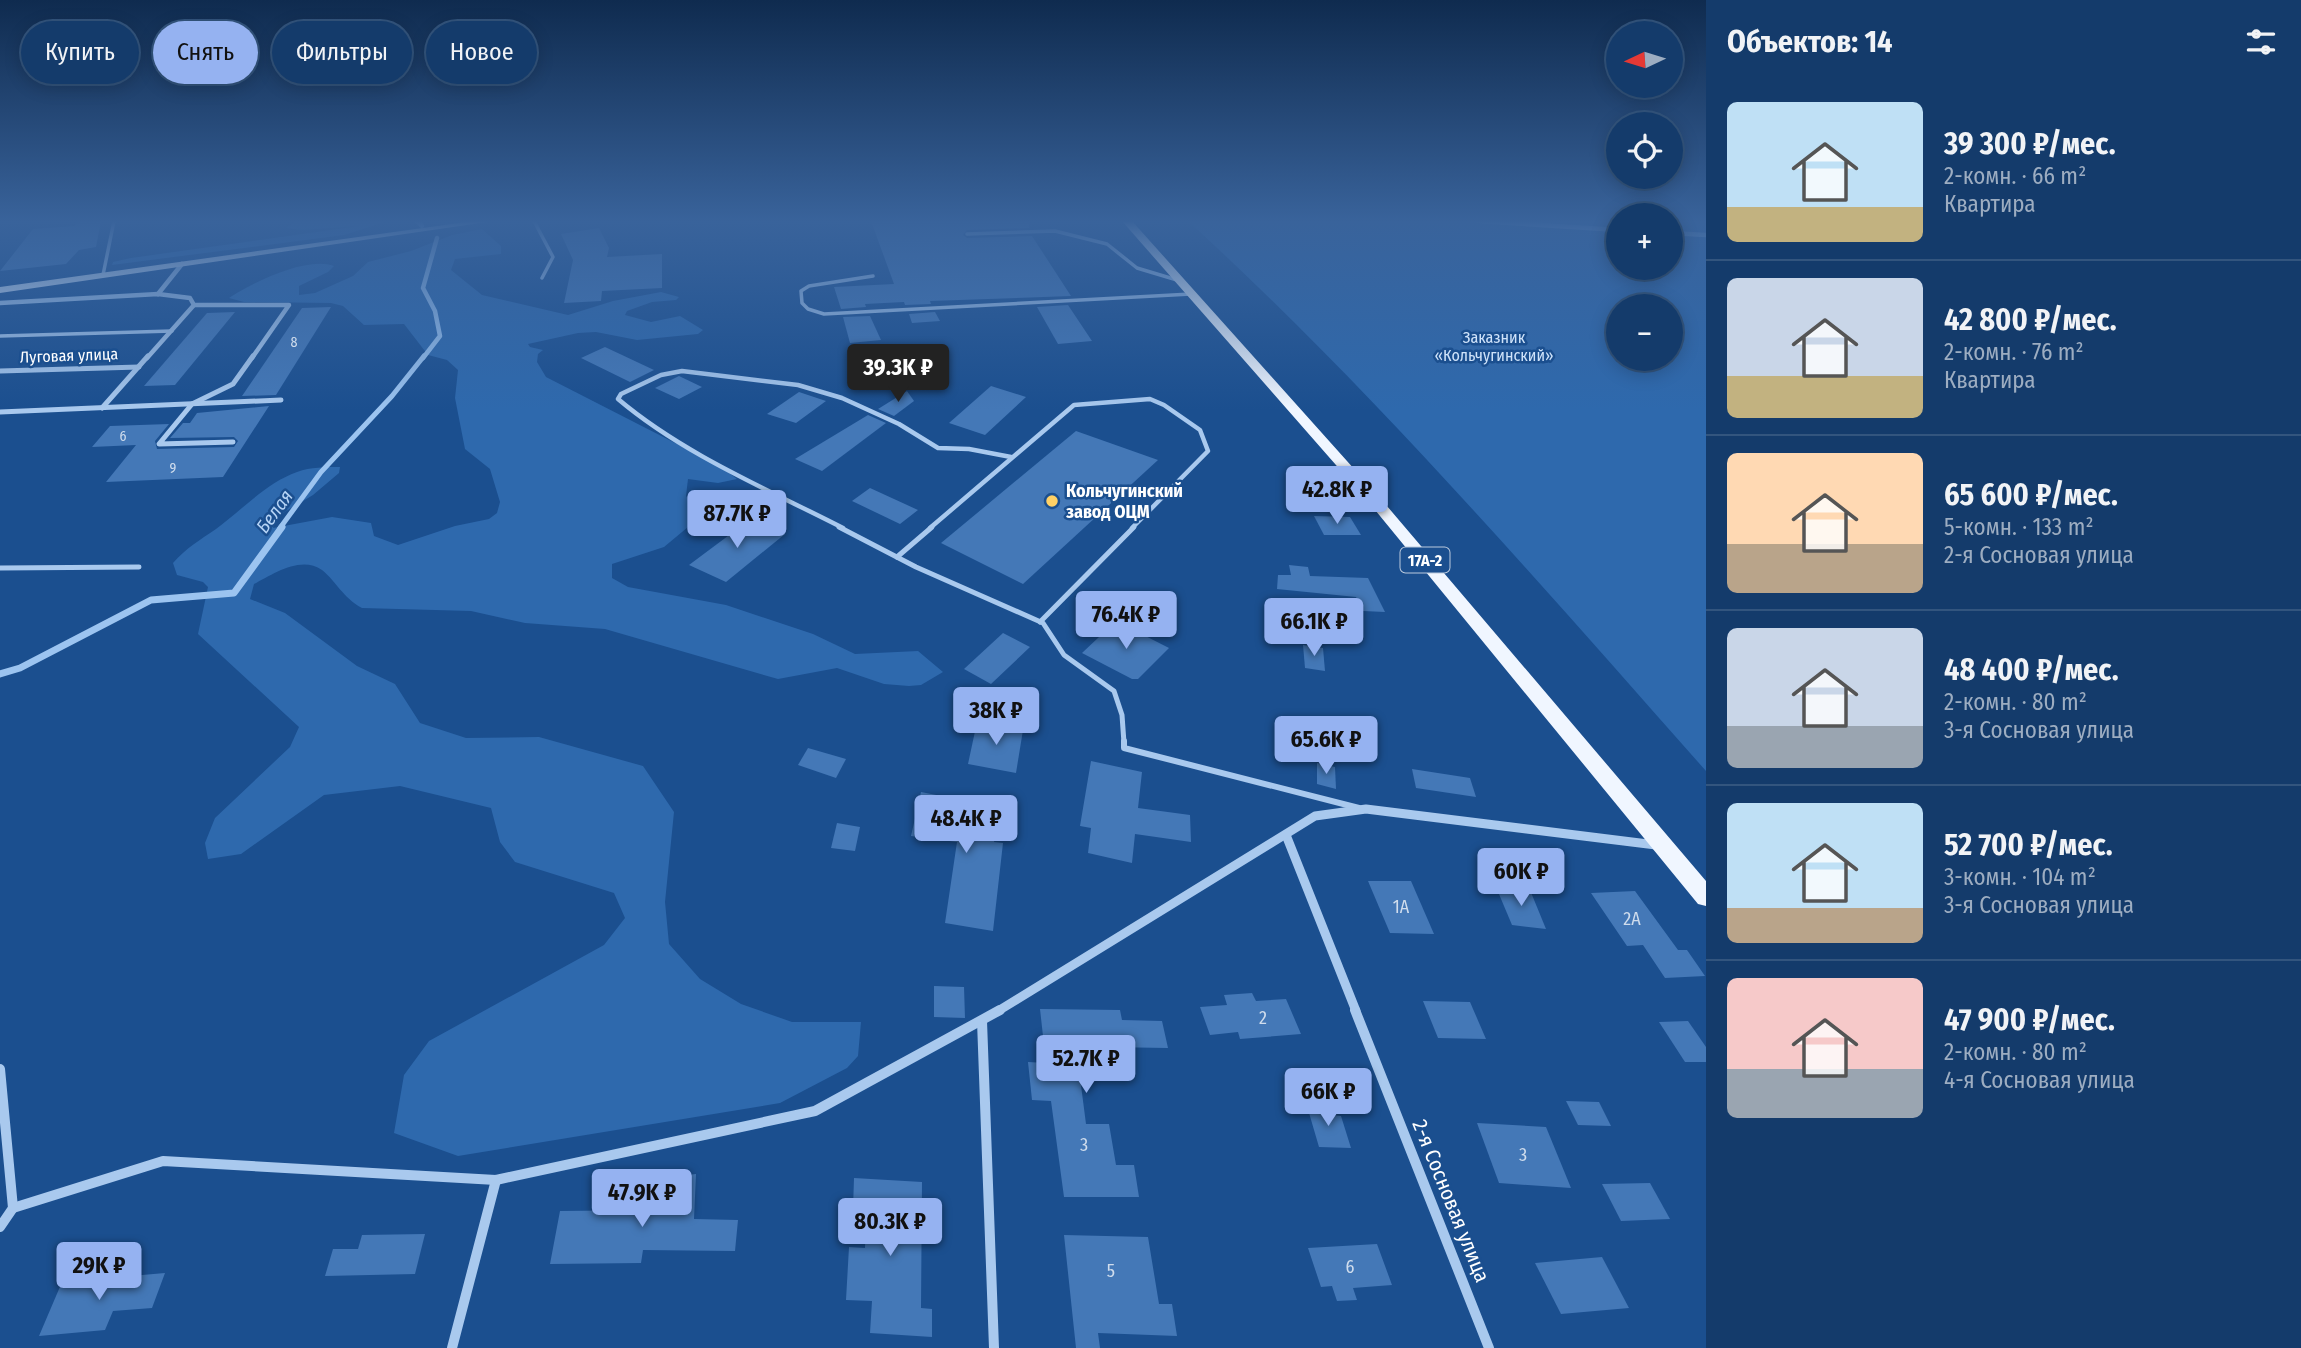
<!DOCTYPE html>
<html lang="ru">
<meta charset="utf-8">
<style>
body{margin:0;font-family:"Fira Sans Condensed",sans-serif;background:#1d4271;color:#f1f3f6;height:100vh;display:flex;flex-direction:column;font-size:26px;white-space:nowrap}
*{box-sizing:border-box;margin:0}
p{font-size:23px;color:#9dadc1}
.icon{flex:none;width:38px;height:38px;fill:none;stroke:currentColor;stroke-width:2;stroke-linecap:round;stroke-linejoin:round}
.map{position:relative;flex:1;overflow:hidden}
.panel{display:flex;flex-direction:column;background:#143b6b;width:595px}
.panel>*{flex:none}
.banner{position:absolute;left:21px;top:21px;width:665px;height:63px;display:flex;gap:14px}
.needle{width:46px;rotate:266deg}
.fabs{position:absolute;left:1606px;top:21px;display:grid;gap:14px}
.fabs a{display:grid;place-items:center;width:77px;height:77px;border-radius:50%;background:#143b6b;box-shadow:0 4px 18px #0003,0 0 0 2px #33557e;font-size:35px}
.price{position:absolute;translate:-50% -60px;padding:0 16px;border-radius:7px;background:#95b2f1;color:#111;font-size:23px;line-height:46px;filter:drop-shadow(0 2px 4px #0008)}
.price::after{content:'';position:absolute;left:50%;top:42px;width:21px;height:16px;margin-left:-10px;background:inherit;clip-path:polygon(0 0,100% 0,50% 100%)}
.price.current{background:#222;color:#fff}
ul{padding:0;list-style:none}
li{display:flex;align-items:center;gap:21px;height:175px;padding:0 21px}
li+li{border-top:2px solid #33557e}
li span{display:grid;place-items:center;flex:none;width:196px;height:140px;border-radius:10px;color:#555}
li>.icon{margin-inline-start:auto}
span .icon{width:84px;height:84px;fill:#fffc;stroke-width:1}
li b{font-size:30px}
h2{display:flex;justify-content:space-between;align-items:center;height:84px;padding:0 21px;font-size:30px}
.pill{padding:0 24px;border-radius:32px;background:#143b6b;box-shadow:0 4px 18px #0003,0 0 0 2px #33557e;font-size:24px;line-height:63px}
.pill.current{background:#95b2f1;color:#111}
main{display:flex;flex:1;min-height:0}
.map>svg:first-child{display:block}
</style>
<main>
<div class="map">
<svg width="1706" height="1348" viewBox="0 0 1706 1348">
<rect width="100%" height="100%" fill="#1b4f8f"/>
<g fill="#2e69ad" fill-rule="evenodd">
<polygon points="296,221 388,221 344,235 112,265 113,262 131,258 359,226 303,230 286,228"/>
<path d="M1188,221H1619V268H1671V221H1706V771C1539,583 1374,391 1188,221ZM1619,306H1671V359H1619Z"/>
<path d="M482,229L501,246V254L455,259L451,270L482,295L568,315L613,301L661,292L679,297L676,300L652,302L627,311L625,315L651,322L680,316L703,330L698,334L637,340L596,332L578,333L528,344L530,347L543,350L538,354L537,362L546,377L720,466L737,479L718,483L688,479L686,496L700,517L664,547L612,564V578L628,587L726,605L813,634L855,654L918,651L943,672L921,685L909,686L884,684L837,668L778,679L605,629L525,623L471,611L362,608C342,597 337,582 322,570C301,555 273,574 254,584L250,599L285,613L357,666L395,684L420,723L466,738L539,737L643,766L674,812L665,902L669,944L700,979L741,1004L792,1022H861L858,1056L847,1068L780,1103L458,1156L394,1133L404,1075L429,1041L604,945L625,918L614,893L515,862L500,842L491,808L400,786L324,795L241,854L208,859L205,843L215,818L290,747L299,727L198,634L208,587L203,582L177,575L173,563C186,548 200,540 216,529C242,510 266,483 297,472C311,467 325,467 340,467L339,473L313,495L278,516L273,528L332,517L371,523L374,536L398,545L455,526L489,519L497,513L500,502L490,469L465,449L455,398L458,370L447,360L428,355L404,324L364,325L343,306L331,303L244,302L229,298C252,283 306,256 334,266L328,272L299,286V295L315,293L353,276L368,262L411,251L452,235Z"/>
</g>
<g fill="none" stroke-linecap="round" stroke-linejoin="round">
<g stroke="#9cc4f0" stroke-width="4.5">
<polyline points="417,221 422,226"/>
<polyline points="423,358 440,336 435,311 423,288 437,238"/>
</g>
<polyline stroke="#9cc4f0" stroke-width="5" points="280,528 321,472 392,396 424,356"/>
<polyline stroke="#9cc4f0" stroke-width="7" points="0,674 20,668 151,600 234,593 282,527"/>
</g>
<g fill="#4478b7">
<polygon points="79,221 101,221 96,247 79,250 66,264 0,271 33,229 74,226"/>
<polygon points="871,221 1029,221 1029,228 967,230 963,235 967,238 1032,236 1071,296 930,301 931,304 905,305 904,302 865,304 866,307 841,309 834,287 894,284"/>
<polygon points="599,228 609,248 607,257 662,254 662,288 602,291 601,301 564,303 573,260 561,234"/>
<polygon points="1068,305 1092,341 1058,344 1037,307"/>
<polygon points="331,307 276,395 242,396 302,308"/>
<polygon points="235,312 175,385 144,386 207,313"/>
<polygon points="935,312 940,321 912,323 909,314"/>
<polygon points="870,316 881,340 850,343 843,317"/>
<polygon points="605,347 654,370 630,382 581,358"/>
<polygon points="679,376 702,387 679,399 655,388"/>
<polygon points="991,386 1026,397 985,435 949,423"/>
<polygon points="907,391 914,401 894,416 878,409"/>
<polygon points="799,392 826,401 796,423 767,414"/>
<polygon points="269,406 223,477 106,482 136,445 92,447 110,426 169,424 155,441 157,449 234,447 238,441 234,437 170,438 183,423 190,423 197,413"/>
<polygon points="868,415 886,423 822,471 795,459"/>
<polygon points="1076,431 1158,460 1023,584 941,543"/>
<polygon points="870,488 918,510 900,524 852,501"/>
<polygon points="1314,516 1350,517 1361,535 1324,535"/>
<polygon points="752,518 785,534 726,582 689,565"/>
<polygon points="1289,565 1308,567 1310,576 1368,578 1385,612 1363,611 1356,597 1277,589 1278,575 1291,575"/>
<polygon points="1116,621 1169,648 1138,679 1132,679 1082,653"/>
<polygon points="1003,633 1030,647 991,684 964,669"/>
<polygon points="1303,645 1323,648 1325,671 1305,668"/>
<polygon points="977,722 1023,730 1016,773 968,764"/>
<polygon points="808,748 846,759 836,778 798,765"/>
<polygon points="1091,761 1142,772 1138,808 1190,815 1191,842 1135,834 1132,863 1088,853 1091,828 1080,826"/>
<polygon points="1317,763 1335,767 1336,789 1317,784"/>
<polygon points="1412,769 1470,778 1476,797 1416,788"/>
<polygon points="921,792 1002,808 994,842 1003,843 993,931 945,923 957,842 911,836"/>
<polygon points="837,823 860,827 855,851 831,848"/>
<polygon points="1368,881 1411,881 1434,934 1390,933"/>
<polygon points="1496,887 1530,890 1546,929 1512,925"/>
<polygon points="1635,891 1678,950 1687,950 1705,976 1665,978 1643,945 1627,946 1591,893"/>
<polygon points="934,986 964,987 965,1018 934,1017"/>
<polygon points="1252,993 1256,1001 1286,999 1301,1034 1240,1039 1238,1032 1210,1035 1200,1007 1227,1005 1224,995"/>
<polygon points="1423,1001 1470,1002 1486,1039 1438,1038"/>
<polygon points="1040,1009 1120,1010 1122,1020 1162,1021 1168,1048 1107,1047 1109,1062 1078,1062 1086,1124 1109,1124 1116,1165 1134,1165 1139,1197 1064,1197 1051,1101 1032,1100 1028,1062 1046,1063"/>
<polygon points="1688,1021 1706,1047 1706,1062 1685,1062 1659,1022"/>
<polygon points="1566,1101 1599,1102 1611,1126 1578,1125"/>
<polygon points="1307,1106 1329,1106 1332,1115 1341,1116 1351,1148 1319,1147"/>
<polygon points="1477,1123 1546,1127 1571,1188 1499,1183"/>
<polygon points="696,1174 694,1219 738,1220 735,1251 643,1250 641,1263 550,1264 560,1211 655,1210 657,1178"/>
<polygon points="854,1178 922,1182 921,1308 932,1309 932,1337 870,1333 872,1301 846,1300 849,1247 865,1248 866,1209 853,1209"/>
<polygon points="1650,1183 1670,1219 1621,1221 1602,1184"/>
<polygon points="425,1234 415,1274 325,1276 333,1249 358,1249 362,1235"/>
<polygon points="1064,1235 1148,1237 1159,1304 1172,1304 1177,1336 1098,1333 1100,1348 1076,1348"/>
<polygon points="1377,1244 1392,1285 1353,1288 1357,1300 1337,1301 1332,1286 1321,1287 1308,1248"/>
<polygon points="1602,1257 1629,1308 1561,1314 1535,1263"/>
<polygon points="165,1273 152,1308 113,1311 105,1330 39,1336 62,1282"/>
</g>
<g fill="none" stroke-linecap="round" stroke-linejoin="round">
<g stroke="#a9c9ee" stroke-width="3.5">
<polyline points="534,221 553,257 542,278"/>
<polyline points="967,234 1055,231 1107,244 1137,268 1177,280"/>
<polyline points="103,275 114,221"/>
<polyline points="873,276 809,286 801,291 802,303 808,309 824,314 1191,294"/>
<polyline points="0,336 172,331"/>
</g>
<g stroke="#a9c9ee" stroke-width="4.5">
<path d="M843,528C767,489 683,454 618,399L621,394L661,375L682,371L798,385L842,398L899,424L938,448L969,449L1011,457"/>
<polyline points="930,528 1074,405 1150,399 1164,405 1200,430 1208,451 1132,528"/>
</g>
<g stroke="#a9c9ee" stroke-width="5">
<polyline points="839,527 916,567 1043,623 1064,655 1114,691 1122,715 1124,743"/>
<polyline points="897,557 932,527"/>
<polyline points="0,568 139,567"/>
<polyline points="1040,622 1134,527"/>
</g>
<polyline stroke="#a9c9ee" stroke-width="6" points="1124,741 1124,748 1359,808"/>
<g stroke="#a9c9ee" stroke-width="4.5">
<polyline points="1479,221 1619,230"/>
<polyline points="1671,233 1706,235"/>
<polyline points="158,294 182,264"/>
<polyline points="0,303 158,294 190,298 194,305 289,305 252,358"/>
<polyline points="147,358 194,305"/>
</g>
<g stroke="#a9c9ee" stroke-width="5">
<polyline points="0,371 139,367"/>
<polyline points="102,408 148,356"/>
<polyline points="0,412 281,400"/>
<polyline points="233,442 159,444 192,404 233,384 253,356"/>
</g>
<g stroke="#a9c9ee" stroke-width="9">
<polyline points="1286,835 1356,1011"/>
<polyline points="998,1011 1315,816 1366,809 1656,845"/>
</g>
<g stroke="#a9c9ee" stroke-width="10">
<polyline points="1355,1010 1489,1348"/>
<polyline points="982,1021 994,1348"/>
<polyline points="0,1069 13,1208 0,1227"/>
<polyline points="13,1208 163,1161 496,1180 815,1111 1000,1010"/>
<polyline points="452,1348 496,1180"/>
</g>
<polygon fill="#d6e6fa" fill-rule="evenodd" points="473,221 494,221 0,293 0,287"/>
<polygon fill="#f0f6ff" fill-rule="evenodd" points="1122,221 1132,221 1381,499 1706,881 1706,906 1698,904 1371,505"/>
</g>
<linearGradient id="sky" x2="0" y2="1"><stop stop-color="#0f2b4f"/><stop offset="0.54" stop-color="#39639b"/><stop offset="1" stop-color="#39639b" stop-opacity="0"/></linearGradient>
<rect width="1706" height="410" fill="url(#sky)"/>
<circle fill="#ffd166" stroke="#1b4f8f" stroke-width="2.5" cx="1052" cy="501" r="7"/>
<g text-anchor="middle" stroke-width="5" stroke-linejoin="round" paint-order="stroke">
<g font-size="14" fill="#d0dded">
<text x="294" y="347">8</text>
<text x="123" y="441">6</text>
<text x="173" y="473">9</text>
</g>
<g font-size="16" fill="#cfe3fa" stroke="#1b4f8f">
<text x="1494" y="343">Заказник<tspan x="1494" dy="18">«Кольчугинский»</tspan></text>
</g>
<g font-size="16" fill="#fff" stroke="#1b4f8f">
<text transform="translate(69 355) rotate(-2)" y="6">Луговая улица</text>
</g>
<rect fill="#1b4f8f" stroke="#bbcadd" stroke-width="2" x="1400.5" y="547.5" width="49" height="25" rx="5"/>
<g font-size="16" font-weight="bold" fill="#fff">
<text x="1425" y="566">17А-2</text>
</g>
<g font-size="18" font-weight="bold" fill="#fff" stroke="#1b4f8f" text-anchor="start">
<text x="1066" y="497">Кольчугинский<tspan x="1066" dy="21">завод ОЦМ</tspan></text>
</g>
<g font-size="18" fill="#d0dded">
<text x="1401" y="913">1А</text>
<text x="1632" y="925">2А</text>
<text x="1263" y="1024">2</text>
<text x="1084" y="1151">3</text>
<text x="1523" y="1161">3</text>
<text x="1350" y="1273">6</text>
<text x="1111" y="1277">5</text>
</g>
<g font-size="19" font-style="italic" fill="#b5d3f5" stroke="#1b4f8f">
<text transform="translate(274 511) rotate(-54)" y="7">Белая</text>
</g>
<g font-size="21" fill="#fff" stroke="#1b4f8f">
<text transform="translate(1451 1201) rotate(68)" y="7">2-я Сосновая улица</text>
</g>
</g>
</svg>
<div class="fabs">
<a><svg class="needle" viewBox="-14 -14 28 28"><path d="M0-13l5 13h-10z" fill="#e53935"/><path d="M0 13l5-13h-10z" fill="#9dadc1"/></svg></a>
<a><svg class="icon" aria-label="locate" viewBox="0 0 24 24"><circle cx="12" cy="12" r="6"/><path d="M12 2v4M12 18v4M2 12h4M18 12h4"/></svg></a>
<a>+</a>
<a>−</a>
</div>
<b class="price current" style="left:898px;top:404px">39.3K ₽</b>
<b class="price" style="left:1337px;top:526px">42.8K ₽</b>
<b class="price" style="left:737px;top:550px">87.7K ₽</b>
<b class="price" style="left:1126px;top:651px">76.4K ₽</b>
<b class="price" style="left:1314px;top:658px">66.1K ₽</b>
<b class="price" style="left:996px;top:747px">38K ₽</b>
<b class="price" style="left:1326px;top:776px">65.6K ₽</b>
<b class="price" style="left:966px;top:855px">48.4K ₽</b>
<b class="price" style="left:1521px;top:908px">60K ₽</b>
<b class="price" style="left:1086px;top:1095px">52.7K ₽</b>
<b class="price" style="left:1328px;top:1128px">66K ₽</b>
<b class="price" style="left:642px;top:1229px">47.9K ₽</b>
<b class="price" style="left:890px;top:1258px">80.3K ₽</b>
<b class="price" style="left:99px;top:1302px">29K ₽</b>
<div class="banner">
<a class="pill">Купить</a>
<a class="pill current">Снять</a>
<a class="pill">Фильтры</a>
<a class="pill">Новое</a>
</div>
</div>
<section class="panel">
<h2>Объектов: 14<svg class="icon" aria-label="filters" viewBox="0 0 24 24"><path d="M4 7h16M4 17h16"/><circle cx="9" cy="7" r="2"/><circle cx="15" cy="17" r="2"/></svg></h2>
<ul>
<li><span style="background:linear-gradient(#bfe0f5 75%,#c2b280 0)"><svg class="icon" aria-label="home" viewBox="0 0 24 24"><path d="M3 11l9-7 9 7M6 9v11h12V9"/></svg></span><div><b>39 300 ₽/мес.</b><p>2-комн. · 66 m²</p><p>Квартира</p></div></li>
<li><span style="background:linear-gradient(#c9d6e8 70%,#c2b280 0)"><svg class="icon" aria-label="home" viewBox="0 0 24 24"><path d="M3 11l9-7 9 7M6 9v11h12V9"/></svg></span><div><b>42 800 ₽/мес.</b><p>2-комн. · 76 m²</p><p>Квартира</p></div></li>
<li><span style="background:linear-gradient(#ffd9b3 65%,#b9a48a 0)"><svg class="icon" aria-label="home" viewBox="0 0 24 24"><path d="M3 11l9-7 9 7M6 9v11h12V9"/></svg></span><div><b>65 600 ₽/мес.</b><p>5-комн. · 133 m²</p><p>2-я Сосновая улица</p></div></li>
<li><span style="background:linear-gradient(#c9d6e8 70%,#9aa5b1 0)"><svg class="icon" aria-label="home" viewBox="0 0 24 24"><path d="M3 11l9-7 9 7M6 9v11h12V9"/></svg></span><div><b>48 400 ₽/мес.</b><p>2-комн. · 80 m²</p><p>3-я Сосновая улица</p></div></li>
<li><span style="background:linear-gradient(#bfe0f5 75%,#b9a48a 0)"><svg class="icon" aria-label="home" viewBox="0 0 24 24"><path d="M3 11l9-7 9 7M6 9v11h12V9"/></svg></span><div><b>52 700 ₽/мес.</b><p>3-комн. · 104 m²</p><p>3-я Сосновая улица</p></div></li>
<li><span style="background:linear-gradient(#f6c9c9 65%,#9aa5b1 0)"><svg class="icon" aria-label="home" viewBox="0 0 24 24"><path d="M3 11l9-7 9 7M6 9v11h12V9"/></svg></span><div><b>47 900 ₽/мес.</b><p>2-комн. · 80 m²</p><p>4-я Сосновая улица</p></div></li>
</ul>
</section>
</main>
